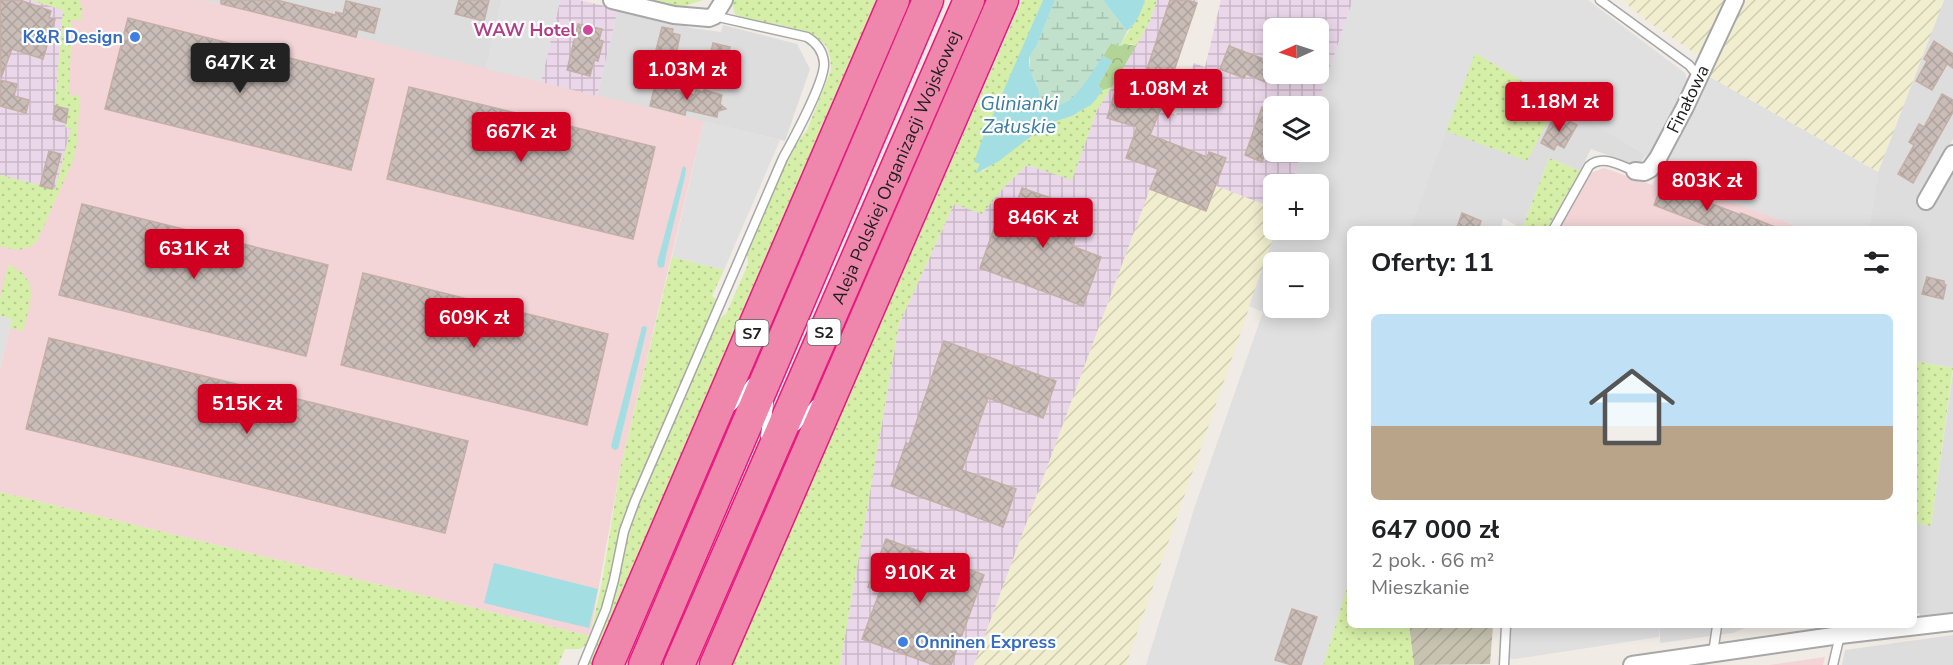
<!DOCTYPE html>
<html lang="pl">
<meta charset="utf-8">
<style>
body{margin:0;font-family:"Nunito Sans",sans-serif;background:#f2f2f2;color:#202124;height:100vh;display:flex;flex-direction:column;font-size:22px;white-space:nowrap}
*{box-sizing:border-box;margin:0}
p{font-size:20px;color:#757577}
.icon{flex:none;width:33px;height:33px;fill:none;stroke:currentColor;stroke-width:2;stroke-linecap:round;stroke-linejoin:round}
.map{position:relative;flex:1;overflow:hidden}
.drawer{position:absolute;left:1347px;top:226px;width:570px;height:402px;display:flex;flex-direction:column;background:#fff;border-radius:9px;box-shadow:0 3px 15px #0003}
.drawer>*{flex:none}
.needle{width:39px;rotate:267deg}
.tools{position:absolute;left:1263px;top:18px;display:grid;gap:12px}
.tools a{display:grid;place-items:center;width:66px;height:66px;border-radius:9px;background:#fff;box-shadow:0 3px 15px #0003;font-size:30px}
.price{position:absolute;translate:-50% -51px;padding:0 14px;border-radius:6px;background:#d00021;color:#fff;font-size:20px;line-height:39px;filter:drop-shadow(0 2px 3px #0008)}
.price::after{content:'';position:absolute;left:50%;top:36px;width:18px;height:14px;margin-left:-9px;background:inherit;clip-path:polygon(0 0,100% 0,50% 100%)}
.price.selected{background:#222;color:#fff}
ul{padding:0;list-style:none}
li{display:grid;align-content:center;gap:12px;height:318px;padding:0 24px}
li span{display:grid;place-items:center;height:186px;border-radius:9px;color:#555}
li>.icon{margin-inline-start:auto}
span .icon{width:108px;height:108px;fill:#fffc;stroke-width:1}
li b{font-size:26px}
h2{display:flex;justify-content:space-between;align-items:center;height:72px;padding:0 24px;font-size:26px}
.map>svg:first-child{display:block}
</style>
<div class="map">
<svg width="1953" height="665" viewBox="0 0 1953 665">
<defs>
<pattern id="industrial-grid" width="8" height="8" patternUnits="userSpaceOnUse" patternTransform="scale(1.5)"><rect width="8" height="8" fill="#ebd7ea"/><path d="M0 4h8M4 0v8" fill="none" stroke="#c9b8c8"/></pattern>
<pattern id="construction-furrows" width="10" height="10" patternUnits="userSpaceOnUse" patternTransform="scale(1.5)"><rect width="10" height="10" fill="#c7c3b0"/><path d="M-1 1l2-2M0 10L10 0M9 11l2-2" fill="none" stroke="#aba797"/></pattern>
<pattern id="farmland-furrows" width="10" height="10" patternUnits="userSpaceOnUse" patternTransform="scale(1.5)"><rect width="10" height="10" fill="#f1eecf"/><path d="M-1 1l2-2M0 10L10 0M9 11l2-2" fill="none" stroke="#ceccb1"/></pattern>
<pattern id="grass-dots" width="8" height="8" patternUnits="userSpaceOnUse" patternTransform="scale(1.5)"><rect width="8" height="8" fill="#d6efa8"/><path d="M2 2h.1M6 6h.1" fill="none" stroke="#b7cd90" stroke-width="1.8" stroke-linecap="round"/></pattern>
<pattern id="forest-crowns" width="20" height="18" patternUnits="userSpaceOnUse" patternTransform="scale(1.5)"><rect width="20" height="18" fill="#b2d497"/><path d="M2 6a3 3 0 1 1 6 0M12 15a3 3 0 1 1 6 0" fill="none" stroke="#99b682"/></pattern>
<pattern id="wetland-marsh" width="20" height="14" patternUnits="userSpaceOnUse" patternTransform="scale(1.5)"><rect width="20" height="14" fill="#c1e1cd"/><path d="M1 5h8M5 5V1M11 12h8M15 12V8" fill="none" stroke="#a6c1b0"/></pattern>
<pattern id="building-cross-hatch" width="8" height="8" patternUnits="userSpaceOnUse" patternTransform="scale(1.5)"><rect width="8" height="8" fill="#cabdb8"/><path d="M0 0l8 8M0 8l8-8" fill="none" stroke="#ada29e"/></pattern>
</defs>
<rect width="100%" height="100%" fill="#f1ebe5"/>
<g fill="#dedddd">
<polygon points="202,0 502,0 486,69"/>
<polygon points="1944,0 1953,0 1953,139 1918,200 1932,209 1953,173 1953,368 1914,361 1914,230 1869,230 1878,172"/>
<polygon points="618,9 680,23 681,25 691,28 721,32 723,25 797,44 810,69 785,141 597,96"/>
<polygon points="1475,52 1646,155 1638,166 1591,149 1580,171 1549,158 1522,229 1503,218 1501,229 1410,228"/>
<polygon points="1953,372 1953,616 1919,621 1920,613 1914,614 1914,523 1931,526"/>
<polygon points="1660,626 1750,626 1733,633 1660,643"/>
<polygon points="1953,635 1953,665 1842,665 1845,650"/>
</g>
<g fill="#f3d4d7">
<polygon points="31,0 202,0 704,121 620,469 590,636 0,492 0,369 12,319 0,316 0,175 55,189 63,10"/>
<polygon points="1604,168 1652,185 1658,174 1805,229 1559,230 1591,173"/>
<polygon points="1825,657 1823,665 1769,665"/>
</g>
<g fill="url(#industrial-grid)" fill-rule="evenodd">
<polygon points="0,0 31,0 63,10 55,105 68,109 71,129 55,190 0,175"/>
<polygon points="560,0 579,0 618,9 597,96 541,82"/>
<path d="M1157,0H1198L1161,110L1176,115L1194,63L1205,67L1221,0H1353L1317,106H1274V152H1302L1291,184H1274L1273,208L1216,186L1206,211L1150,190L974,665H840L899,324L954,204L1005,186L1027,165L1072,179L1097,110L1149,23ZM1274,28H1318V74H1274Z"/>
</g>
<polygon fill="url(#construction-furrows)" points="1409,626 1493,626 1490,664 1414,665"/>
<g fill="url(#farmland-furrows)">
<polygon points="1622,0 1729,0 1707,50 1698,55 1647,21"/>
<polygon points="1741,0 1944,0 1878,172 1706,75"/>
<polygon points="1216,186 1273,208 1274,230 1276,230 1126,665 974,665 1150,189 1206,211"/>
</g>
<g fill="url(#grass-dots)">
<path d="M31,0H79L82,8L81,20H72L69,95L80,96L77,143L74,159L37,241C25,253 15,250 0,246V175L55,189L71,129L65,127L68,109L55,106L63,10Z"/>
<polygon points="652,0 703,0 682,7"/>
<path d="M733,0H877L709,390L712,392L594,665H587L610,610L632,520L717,321L726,314L748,264L747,249L788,155L807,130L831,70C831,62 830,53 826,46C816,29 760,22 741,17L734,13Z"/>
<polygon points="1022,0 1043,0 975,162 980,164 982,172 1047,124 1072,116 1092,104 1103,90 1112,87 1097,110 1072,180 1027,165 1005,186 982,214 954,204 899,324 840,665 731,665"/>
<path d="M1145,0H1157L1149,23L1136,46L1131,44L1120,46C1128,30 1139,18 1145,0Z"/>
<polygon points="1475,52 1558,102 1527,161 1446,131"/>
<polygon points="1549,158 1580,171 1547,229 1522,229"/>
<polygon points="672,257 724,270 712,296 716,299 716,304 622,527 600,615 589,643 580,649 565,649 558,665 0,665 0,492 590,636 602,582 620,469"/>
<path d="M8,265C42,278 30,304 23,331L10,328L12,319L0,316V297Z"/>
<polygon points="1914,361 1953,368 1931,526 1914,523"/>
<polygon points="1350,578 1350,626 1409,626 1414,665 1323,665"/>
</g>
<polygon fill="url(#forest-crowns)" points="1111,43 1120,46 1125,44 1136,46 1112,87 1103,90 1098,86 1112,61 1103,56"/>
<path fill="url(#wetland-marsh)" d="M1055,0H1103L1127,31L1120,46L1111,43C1096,66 1078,110 1044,107L1038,96L1037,85L1030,71V53L1036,47Z"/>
<g fill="#e0e0e0" fill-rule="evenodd">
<polygon points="502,0 560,0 541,82 486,69"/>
<path d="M1353,0H1588L1685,73L1690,87L1651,156L1646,155L1475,53L1410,229L1350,230V578L1323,665H1146L1195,506L1263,312L1249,306L1276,230H1318V184H1291L1302,152H1318L1317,106ZM1274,262H1318V308H1274Z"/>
<polygon points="1706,75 1878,172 1869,230 1805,229 1658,174"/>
<polygon points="704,121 780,140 724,270 672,257"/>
<polygon points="0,316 12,319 0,369"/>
<polygon points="1508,626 1660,626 1659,637 1515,659 1506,658"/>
</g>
<g fill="#a2dee2">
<path d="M1043,0H1055L1036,47C1024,58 1030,71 1036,84C1040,91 1038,99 1044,107C1074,110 1089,76 1103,56L1112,61L1098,86L1103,90L1092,104L1072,116L1047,124L999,161L975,174L980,164L974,162L982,140Z"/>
<path d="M1103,0H1145C1141,12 1137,23 1127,31Z"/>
<polygon points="683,166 686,168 685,176 666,255 664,267 659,268 657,263"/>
<polygon points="645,326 647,328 618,449 614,450 611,446 642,327"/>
<polygon points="494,563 598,589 589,628 484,603"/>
</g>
<g fill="url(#building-cross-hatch)" stroke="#c4afa6" stroke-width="1.5">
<polygon points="0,0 20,0 51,11 49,18 55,19 43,59 12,49 1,78"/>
<polygon points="221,0 277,0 335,15 336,12 343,14 346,1 380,9 374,33 358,29 356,37 221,4"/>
<polygon points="459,0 489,0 484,21 455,14"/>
<polygon points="1170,0 1187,0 1197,3 1162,106 1150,135 1207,157 1209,152 1226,158 1206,211 1150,189 1158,169 1126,158 1137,127 1107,118 1114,95 1136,102"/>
<polygon points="128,18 374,79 351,170 105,109"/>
<polygon points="578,24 602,29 599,40 603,41 598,61 594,60 590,76 567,70"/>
<polygon points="662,27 673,29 672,33 680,35 676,55 656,50"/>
<polygon points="1934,41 1953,54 1953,68 1947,64 1932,90 1916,81 1927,61 1924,59"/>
<polygon points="713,43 730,47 725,65 709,61"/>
<polygon points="1229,46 1272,62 1265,82 1246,74 1244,78 1220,69"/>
<polygon points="0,80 17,84 14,96 29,100 26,113 0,106"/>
<polygon points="655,85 695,95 696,90 703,92 704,90 722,95 720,104 726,109 718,111 717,117 686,110 685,115 650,106"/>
<polygon points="409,87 655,147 633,239 387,179"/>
<polygon points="1942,94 1953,100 1953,112 1913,183 1898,174 1914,145 1909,142 1919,124 1924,127"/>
<polygon points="55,106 68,109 66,123 53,119"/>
<polygon points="1262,107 1274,111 1274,129 1262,162 1245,155"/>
<polygon points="1555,114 1577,125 1564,148 1557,144 1554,150 1541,143"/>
<polygon points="49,151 61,154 52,189 40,186"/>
<polygon points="1662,185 1741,215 1741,213 1782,230 1719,230 1654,205"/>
<polygon points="1022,188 1085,210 1072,246 1101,257 1083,306 980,268 997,220 1009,224"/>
<polygon points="82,204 328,265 306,356 59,295"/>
<polygon points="1462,213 1481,221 1478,230 1456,230"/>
<polygon points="363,273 608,334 587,425 341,365"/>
<polygon points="1927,277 1944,281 1944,284 1946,285 1943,299 1922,294"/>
<polygon points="49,338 468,441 445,533 26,429"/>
<polygon points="944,341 1056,381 1043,418 988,398 962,470 1016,489 1003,527 891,486 906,443 909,444"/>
<polygon points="886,539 984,575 951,665 934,665 862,639 880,591 868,587"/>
<polygon points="1292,609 1317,617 1301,665 1292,665 1275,660"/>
</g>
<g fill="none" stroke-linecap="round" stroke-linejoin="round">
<defs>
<g id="service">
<polyline points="1600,0 1689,65 1699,77"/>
<path d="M1553,230L1589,166C1603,154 1621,166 1635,171"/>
<polyline points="733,406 751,383"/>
<polyline points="797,426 815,404"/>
<polyline points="765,436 769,404"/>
<polyline points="1713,653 1717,626"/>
<path d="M583,665L606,609L614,580L624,531L635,501L783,158C793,140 825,81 824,63C823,51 817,43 807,37L714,16"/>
<polyline points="1504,665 1506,626"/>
<polyline points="1833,665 1840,635"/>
</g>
<g id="minor">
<polyline points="612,0 674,15 709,18 714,16 724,0"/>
<polyline points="1635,171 1644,172 1650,169 1658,158 1685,107 1735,0"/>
<polyline points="1926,201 1953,154"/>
<polyline points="1632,665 1840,635 1953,622"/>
</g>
<g id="motorway">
<polyline points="608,665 894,0"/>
<polyline points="644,665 928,0"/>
<path id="s1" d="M679,665L969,0"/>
<polyline points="715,665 1003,0"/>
</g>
</defs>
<use href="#service" stroke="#a7a7a7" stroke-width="11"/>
<use href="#minor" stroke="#a7a7a7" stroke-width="20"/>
<use href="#motorway" stroke="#ea1881" stroke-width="33"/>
<use href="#service" stroke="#fff" stroke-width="8"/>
<use href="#minor" stroke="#fff" stroke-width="16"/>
<use href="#motorway" stroke="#ee87ab" stroke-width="30"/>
</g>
<circle fill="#d1479c" stroke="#fff" stroke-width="2" cx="588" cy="30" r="6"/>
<g fill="#3f7fe0" stroke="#fff" stroke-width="2">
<circle cx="135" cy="37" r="6"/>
<circle cx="903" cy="642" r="6"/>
</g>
<g text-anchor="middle" stroke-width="4.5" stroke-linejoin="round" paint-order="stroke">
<g fill="#fff" stroke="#636363" stroke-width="1.5">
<rect x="807.5" y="319" width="33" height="26" rx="4.5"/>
<rect x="735.5" y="320" width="33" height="26" rx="4.5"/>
</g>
<g font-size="16" font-weight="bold" fill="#202020">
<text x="824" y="338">S2</text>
<text x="752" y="339">S7</text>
</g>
<g font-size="18" font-weight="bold" fill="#b23c85" stroke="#fff" text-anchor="end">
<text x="576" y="36">WAW Hotel</text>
</g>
<g font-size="18" font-weight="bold" fill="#366cbe" stroke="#fff" text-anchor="end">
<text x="123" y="43">K&amp;R Design</text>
<text x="915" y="648" text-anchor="start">Onninen Express</text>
</g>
<g font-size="18" fill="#202020" stroke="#fff">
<text transform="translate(1688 99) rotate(-64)" y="6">Finałowa</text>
<text dy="6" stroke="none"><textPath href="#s1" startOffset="543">Aleja Polskiej Organizacji Wojskowej</textPath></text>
</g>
<g font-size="20" font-style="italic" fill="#3c7d9f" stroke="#fff">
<text x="1019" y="110">Glinianki<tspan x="1019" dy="23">Załuskie</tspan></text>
</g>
</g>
</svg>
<div class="tools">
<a><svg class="needle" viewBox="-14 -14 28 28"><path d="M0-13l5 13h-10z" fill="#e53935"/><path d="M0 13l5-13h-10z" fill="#757577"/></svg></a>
<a><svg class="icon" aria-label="layers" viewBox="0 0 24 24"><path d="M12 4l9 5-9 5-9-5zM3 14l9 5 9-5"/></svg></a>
<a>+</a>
<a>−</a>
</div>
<b class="price selected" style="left:240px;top:94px">647K zł</b>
<b class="price" style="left:687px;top:101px">1.03M zł</b>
<b class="price" style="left:1168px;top:120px">1.08M zł</b>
<b class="price" style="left:1559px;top:133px">1.18M zł</b>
<b class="price" style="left:521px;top:163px">667K zł</b>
<b class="price" style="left:1707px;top:212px">803K zł</b>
<b class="price" style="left:1043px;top:249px">846K zł</b>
<b class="price" style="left:194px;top:280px">631K zł</b>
<b class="price" style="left:474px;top:349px">609K zł</b>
<b class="price" style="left:247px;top:435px">515K zł</b>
<b class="price" style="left:920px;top:604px">910K zł</b>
<section class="drawer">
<h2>Oferty: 11<svg class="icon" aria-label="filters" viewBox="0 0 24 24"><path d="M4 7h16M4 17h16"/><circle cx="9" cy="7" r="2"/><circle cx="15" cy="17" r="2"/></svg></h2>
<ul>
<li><span style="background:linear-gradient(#bfe0f5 60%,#b9a48a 0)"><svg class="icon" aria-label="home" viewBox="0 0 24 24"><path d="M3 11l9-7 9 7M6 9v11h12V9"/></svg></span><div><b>647 000 zł</b><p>2 pok. · 66 m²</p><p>Mieszkanie</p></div></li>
</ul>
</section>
</div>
